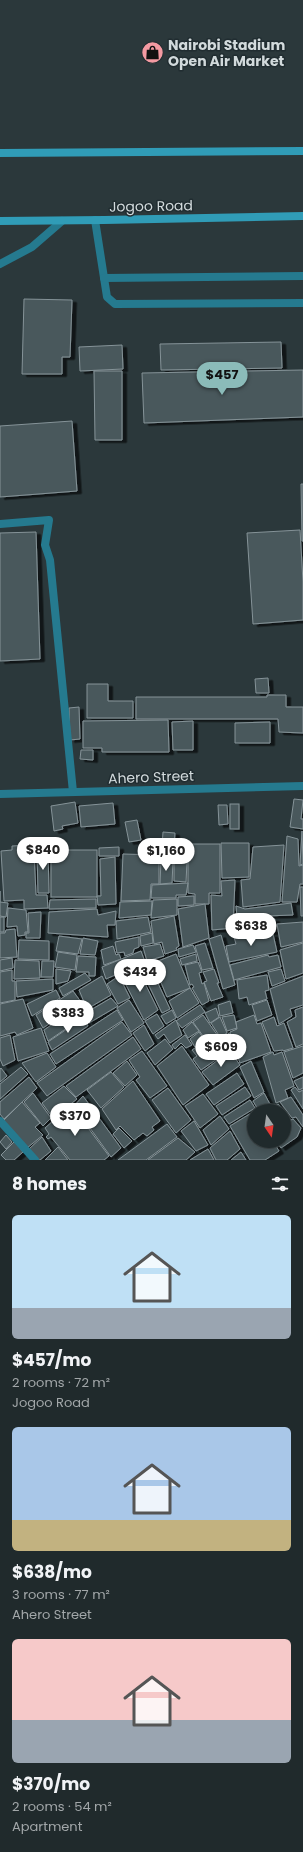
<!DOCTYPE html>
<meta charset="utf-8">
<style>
body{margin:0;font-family:Poppins,sans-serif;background:#283234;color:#f1f3f6;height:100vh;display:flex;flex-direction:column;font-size:15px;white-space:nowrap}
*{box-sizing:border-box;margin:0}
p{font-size:13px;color:#a2a7a9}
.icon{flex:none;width:22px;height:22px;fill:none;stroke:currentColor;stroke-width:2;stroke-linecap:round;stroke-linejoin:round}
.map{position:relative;height:1160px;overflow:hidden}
.sheet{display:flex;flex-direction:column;background:#202a2c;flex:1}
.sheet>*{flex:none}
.needle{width:26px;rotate:167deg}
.tools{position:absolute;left:247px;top:1104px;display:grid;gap:8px}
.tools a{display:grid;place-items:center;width:44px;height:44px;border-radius:50%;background:#202a2c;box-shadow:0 2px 10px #0003,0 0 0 1px #3d4648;font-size:20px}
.price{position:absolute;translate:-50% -34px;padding:0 9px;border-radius:14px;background:#fff;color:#222;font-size:13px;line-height:26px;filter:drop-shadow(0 1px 2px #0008)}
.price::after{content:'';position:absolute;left:50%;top:24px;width:12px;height:9px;margin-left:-6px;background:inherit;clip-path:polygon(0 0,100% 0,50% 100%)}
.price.on{background:#8bbbb9;color:#111}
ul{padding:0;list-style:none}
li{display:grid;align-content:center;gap:8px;height:212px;padding:0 12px}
li span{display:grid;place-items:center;height:124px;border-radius:6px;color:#555}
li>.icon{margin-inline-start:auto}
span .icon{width:72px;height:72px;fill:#fffc;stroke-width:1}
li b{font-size:17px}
h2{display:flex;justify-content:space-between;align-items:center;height:48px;padding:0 12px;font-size:17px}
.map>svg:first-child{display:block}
</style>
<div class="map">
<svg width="303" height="1160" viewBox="0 0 303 1160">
<defs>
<filter id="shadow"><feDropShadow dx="4.5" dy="2.5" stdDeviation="0" flood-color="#0009"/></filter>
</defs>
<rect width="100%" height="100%" fill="#2b383b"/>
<g fill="#4a585c" stroke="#859398" filter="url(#shadow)">
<polygon points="24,299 72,300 70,357 62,357 62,374 22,374"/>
<polygon points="281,342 282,368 161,370 160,344"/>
<polygon points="122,345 123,369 80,371 79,347"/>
<polygon points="303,370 303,417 144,423 142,373"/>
<polygon points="94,371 122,371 122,440 95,440"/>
<polygon points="72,421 77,491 0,497 0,426"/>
<polygon points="301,484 303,484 303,541 302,541"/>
<polygon points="300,530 303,582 303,620 253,624 247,533"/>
<polygon points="36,532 40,659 0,661 0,533"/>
<polygon points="268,678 269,693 256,693 255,679"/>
<polygon points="87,684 108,684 108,701 133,701 133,718 87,718"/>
<polygon points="267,695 286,695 286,707 303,707 303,733 279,732 278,719 136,719 136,697 267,697"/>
<polygon points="79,707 80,739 70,740 69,708"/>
<polygon points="168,720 169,752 102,752 102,748 83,748 83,721"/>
<polygon points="193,721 193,750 173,750 172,722"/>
<polygon points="270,722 270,743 235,743 235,723"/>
<polygon points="81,750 93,750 93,760 80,759"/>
<polygon points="294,799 303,800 301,819 303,819 303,829 290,827"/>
<polygon points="75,802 78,823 62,826 63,829 54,831 51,806"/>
<polygon points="113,803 115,824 81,827 79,806"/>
<rect x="230" y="804" width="9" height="25"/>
<polygon points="218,805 227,805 228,824 219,825"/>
<polygon points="137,820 141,840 129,842 125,822"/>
<polygon points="302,831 303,864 300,865"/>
<polygon points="163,832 175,833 173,860 161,860"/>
<polygon points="287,836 298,839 299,866 303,865 303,884 300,884 297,902 282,902"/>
<polygon points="149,842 158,842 158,854 148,853"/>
<polygon points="221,843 249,843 249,877 222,878"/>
<polygon points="188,844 220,844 220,893 209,893 209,904 195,904 195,894 188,893"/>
<polygon points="29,845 29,852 34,851 36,895 47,895 48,908 24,909 24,900 4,901 1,851 12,850 12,846"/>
<polygon points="284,845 280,902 243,907 241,880 250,879 253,847"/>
<polygon points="119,847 119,856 99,856 99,848"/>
<polygon points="48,849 49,893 38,893 37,850"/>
<rect x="51" y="850" width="46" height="47"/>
<polygon points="123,854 159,855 159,884 151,884 150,900 121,901"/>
<polygon points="115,857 116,904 98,905 97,896 101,896 100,859"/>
<polygon points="161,860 173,862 172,883 160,884"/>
<polygon points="174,862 187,862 186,882 174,881"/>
<polygon points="235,880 233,928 212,930 211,895 222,896 221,881"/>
<polygon points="188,883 186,895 176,895 176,898 151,898 152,885"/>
<polygon points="300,887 303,887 303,916 301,916"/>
<polygon points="0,891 0,902 8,903 6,917 0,916"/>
<polygon points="194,896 194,905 178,906 178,897"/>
<polygon points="96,899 96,908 49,909 50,900"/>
<polygon points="177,899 177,915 151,918 153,900"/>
<polygon points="152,901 151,915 119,918 120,902"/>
<polygon points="291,903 293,915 237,917 236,906 245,909"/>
<polygon points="205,904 209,938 183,947 178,909"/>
<polygon points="8,908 26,910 28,932 25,932 25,935 18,936 17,926 7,927"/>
<polygon points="97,909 98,915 116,911 115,925 107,925 108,937 48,933 49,912"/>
<polygon points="41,912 40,938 26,938 26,933 29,933 28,913"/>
<polygon points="174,916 179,946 176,948 177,950 165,954 162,942 154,944 151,921"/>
<rect x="0" y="917" width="4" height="15"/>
<polygon points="148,917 151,932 117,939 116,921"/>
<polygon points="236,918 275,919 275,932 234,934"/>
<polygon points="303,922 303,942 281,947 277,924"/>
<polygon points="15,929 17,957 0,958 0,933 5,933 6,930"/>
<polygon points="152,933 153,943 141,946 140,936"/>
<polygon points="250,934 250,939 273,934 277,952 229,962 226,946 236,944 234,937"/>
<polygon points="221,935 235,985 223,989 209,939"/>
<polygon points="59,936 82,939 78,954 56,951"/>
<polygon points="139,937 139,947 134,949 133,953 125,956 124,952 117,953 115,942"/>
<polygon points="83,938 98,941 95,955 80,954"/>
<polygon points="19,940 49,941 49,960 18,959"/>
<polygon points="205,943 213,968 202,970 195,946"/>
<polygon points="303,943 303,973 286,979 280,950"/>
<polygon points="160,944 164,956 147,961 143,947"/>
<polygon points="193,945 196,952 179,957 178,949"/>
<polygon points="113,946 116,955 119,954 121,959 104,965 101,950"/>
<polygon points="141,951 145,962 106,979 102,967"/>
<polygon points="58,952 77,955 75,970 55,967"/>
<polygon points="176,954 190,988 167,997 153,963"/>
<polygon points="196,954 197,961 182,965 180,959"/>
<polygon points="268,955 269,957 278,955 281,967 234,980 230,965"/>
<polygon points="78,956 96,957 95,976 89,976 89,972 76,972"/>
<polygon points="12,958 13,968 0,971 0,960"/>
<polygon points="15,960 39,961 40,978 14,979"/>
<polygon points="42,961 54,961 53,977 41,977"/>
<polygon points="148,962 170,1009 162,1013 140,967"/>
<polygon points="198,962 202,972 199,973 202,984 204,983 209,1001 202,1005 192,988 194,987 192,984 190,985 185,965"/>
<polygon points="137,967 158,1010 144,1020 121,975"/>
<polygon points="56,969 71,971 68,981 56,984"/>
<polygon points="214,969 219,983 217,983 223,997 211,1001 204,982 207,981 203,972"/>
<polygon points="281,969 285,981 272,986 268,972"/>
<polygon points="12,970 12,981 15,981 15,1000 0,1003 0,972"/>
<polygon points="85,973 91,980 63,996 59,988"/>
<polygon points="267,975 269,990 265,991 267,999 249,1005 247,997 239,999 237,980"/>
<polygon points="102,976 111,995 87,1009 79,990"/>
<polygon points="119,976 130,998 118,1004 107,984"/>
<polygon points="303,976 303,1005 290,1009 292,1016 279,1024 270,989"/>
<polygon points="53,979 53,990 17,997 16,981"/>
<polygon points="190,988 199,1003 177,1018 169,1001"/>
<polygon points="56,990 60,998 32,1016 27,1004"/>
<polygon points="73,991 81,1002 43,1028 36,1015"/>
<polygon points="111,998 118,1006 89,1023 84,1014"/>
<polygon points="23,999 33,1028 17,1035 15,1032 0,1036 0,1004"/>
<polygon points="129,1000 144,1023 131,1032 117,1008"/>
<polygon points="267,1000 272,1015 257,1021 252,1005"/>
<polygon points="230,1001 233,1013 220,1016 218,1005"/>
<polygon points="83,1003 87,1011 82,1014 83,1017 48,1041 44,1030"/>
<polygon points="200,1005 205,1012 182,1028 176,1021"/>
<polygon points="303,1007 303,1044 296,1047 287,1022 296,1017 295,1010"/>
<polygon points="216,1008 219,1017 210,1023 205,1013"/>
<polygon points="117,1010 123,1020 56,1064 50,1054"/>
<polygon points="172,1010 176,1018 166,1024 161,1016"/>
<polygon points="157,1014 164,1026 153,1034 145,1021"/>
<polygon points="203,1015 228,1050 218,1057 193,1022"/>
<polygon points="234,1015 237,1028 227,1031 222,1017"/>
<polygon points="254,1015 257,1024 261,1023 271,1052 240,1063 230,1032 237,1029 236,1022"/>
<polygon points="220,1017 227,1033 220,1037 211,1023"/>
<polygon points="274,1017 277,1026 284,1023 293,1048 283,1051 283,1050 274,1051 262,1022"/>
<polygon points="83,1018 88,1026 52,1050 48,1042"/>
<polygon points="176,1020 182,1035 170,1043 164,1034 158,1039 155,1035"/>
<polygon points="122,1022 132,1035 47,1096 37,1083"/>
<polygon points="192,1022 199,1031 188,1038 183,1030"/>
<polygon points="144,1025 154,1044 145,1051 133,1033"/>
<polygon points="41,1028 49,1051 18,1061 13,1037"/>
<polygon points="199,1032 204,1039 195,1047 190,1039"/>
<polygon points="229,1033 233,1044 227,1048 222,1039"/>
<polygon points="10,1035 15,1060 3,1066 0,1059 0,1038"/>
<polygon points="185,1035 192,1045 186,1048 181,1043 175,1049 172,1045"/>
<polygon points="133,1037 141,1049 76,1097 66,1086"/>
<polygon points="165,1039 173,1049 155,1065 147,1053"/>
<polygon points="204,1042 217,1059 201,1070 193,1059 197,1056 192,1050"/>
<polygon points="182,1046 209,1085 183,1105 157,1066"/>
<polygon points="303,1046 303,1073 293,1078 284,1052"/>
<polygon points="142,1051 167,1086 150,1098 136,1080 140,1077 129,1060"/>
<polygon points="230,1051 240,1065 213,1085 202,1072"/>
<polygon points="273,1052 274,1055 282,1052 294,1086 285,1090 288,1098 276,1103 263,1057"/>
<polygon points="47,1053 56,1067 36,1082 22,1063"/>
<polygon points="127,1061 137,1075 125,1086 113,1073"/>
<polygon points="251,1061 264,1092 254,1098 240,1067"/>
<polygon points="21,1067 28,1074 0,1099 0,1084"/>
<polygon points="1,1068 7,1076 0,1082 0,1069"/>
<polygon points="111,1072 124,1087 101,1108 87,1090"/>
<polygon points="237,1073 244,1084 214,1105 206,1094"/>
<polygon points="29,1077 37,1088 4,1119 0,1114 0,1102"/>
<polygon points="303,1077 303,1088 299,1090 294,1081"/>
<polygon points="133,1081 160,1121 152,1127 154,1130 147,1136 143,1133 134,1140 120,1126 116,1130 102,1109"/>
<polygon points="64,1086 77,1099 53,1118 42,1103"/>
<polygon points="245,1087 251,1096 222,1115 216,1106"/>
<polygon points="295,1087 299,1092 303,1090 303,1109 291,1090"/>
<polygon points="168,1088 191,1120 176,1133 152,1100"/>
<polygon points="33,1093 51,1118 43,1126 24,1102"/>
<polygon points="264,1093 271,1106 264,1111 259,1111 253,1101"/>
<polygon points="203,1094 218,1114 200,1128 185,1106"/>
<polygon points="83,1096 121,1148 111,1157 74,1106"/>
<polygon points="291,1097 303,1115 303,1127 296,1117 292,1118 280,1102"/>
<polygon points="250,1100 255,1108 229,1124 224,1117"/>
<polygon points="22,1102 40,1123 35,1127 43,1135 27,1148 3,1121"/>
<polygon points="278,1104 284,1111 269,1111"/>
<polygon points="71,1105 109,1156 104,1160 70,1160 51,1137 48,1139 46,1137 49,1134 45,1128"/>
<polygon points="253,1112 254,1141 273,1141 279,1151 265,1160 250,1160 230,1126"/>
<polygon points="284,1112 291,1120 293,1119 301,1128 297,1137 281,1148 276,1141 284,1141"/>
<polygon points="220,1116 229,1129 211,1145 203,1130"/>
<polygon points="194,1121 208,1145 196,1151 181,1131"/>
<polygon points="167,1124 177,1137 146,1160 118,1160"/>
<polygon points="119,1128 132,1141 124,1148 113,1134"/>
<polygon points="230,1131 240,1149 227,1160 216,1160 210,1148"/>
<polygon points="6,1135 12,1142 6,1149 0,1142"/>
<polygon points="42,1137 51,1151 40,1160 37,1160 29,1149"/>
<polygon points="178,1138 195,1152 186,1160 148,1160"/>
<polygon points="15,1141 23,1152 14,1160 6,1160 1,1155"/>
<polygon points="58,1147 68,1160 45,1160"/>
<polygon points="208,1149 214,1160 190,1160"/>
<polygon points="241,1152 246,1160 231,1160"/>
</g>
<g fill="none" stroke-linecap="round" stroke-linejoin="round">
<g stroke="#257a8f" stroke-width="8">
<polyline points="95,220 107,297 115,304 303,303"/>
<polyline points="0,264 32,247 62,221"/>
<polyline points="104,278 303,276"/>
<polyline points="0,524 49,520 45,545 50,560 73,792"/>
</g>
<polyline stroke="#257a8f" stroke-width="8" points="0,1121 35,1160"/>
<polyline stroke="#257a8f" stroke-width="8" points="0,794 303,786"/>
<g stroke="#309cb7" stroke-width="8">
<polyline points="0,153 303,151"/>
<polyline points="0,221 104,220 303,216"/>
</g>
</g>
<defs>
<symbol id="shop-disc" viewBox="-11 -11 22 22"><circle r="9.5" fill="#f49aa2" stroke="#212d31"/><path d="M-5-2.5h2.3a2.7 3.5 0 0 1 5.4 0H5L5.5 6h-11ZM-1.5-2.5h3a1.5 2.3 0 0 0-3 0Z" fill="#111"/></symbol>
</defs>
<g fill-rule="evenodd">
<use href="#shop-disc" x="140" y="40" width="25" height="25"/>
</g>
<g text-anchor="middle" stroke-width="3" stroke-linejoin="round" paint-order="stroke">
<g font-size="14" font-weight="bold" fill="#d2dadc" stroke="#212d31" text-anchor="start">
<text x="168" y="50">Nairobi Stadium<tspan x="168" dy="16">Open Air Market</tspan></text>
</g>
<g font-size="14" fill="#d2dadc" stroke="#212d31">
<text transform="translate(151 206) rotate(-1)" y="5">Jogoo Road</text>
<text transform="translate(151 777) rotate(-2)" y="5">Ahero Street</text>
</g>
</g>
</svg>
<div class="tools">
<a><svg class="needle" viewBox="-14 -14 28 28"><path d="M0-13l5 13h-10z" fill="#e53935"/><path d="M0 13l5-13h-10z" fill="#a2a7a9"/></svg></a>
</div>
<b class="price on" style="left:222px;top:396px">$457</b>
<b class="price" style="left:43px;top:871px">$840</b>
<b class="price" style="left:166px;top:872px">$1,160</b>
<b class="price" style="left:251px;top:947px">$638</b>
<b class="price" style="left:140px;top:993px">$434</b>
<b class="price" style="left:68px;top:1034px">$383</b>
<b class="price" style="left:221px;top:1068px">$609</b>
<b class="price" style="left:75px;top:1137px">$370</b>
</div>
<section class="sheet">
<h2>8 homes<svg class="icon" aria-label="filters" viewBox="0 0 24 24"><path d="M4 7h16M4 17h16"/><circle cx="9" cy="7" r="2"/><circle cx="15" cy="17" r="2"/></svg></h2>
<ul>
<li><span style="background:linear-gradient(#bfe0f5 75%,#9aa5b1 0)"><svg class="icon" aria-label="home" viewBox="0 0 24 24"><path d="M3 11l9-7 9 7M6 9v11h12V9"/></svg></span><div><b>$457/mo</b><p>2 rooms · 72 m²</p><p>Jogoo Road</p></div></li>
<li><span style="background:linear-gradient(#a9c7e8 75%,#c2b280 0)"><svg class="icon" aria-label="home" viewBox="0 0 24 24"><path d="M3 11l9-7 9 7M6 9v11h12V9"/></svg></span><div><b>$638/mo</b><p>3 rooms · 77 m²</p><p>Ahero Street</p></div></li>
<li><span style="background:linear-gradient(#f6c9c9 65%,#9aa5b1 0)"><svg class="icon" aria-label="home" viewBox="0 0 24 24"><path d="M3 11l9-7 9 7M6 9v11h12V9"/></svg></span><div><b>$370/mo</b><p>2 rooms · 54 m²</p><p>Apartment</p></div></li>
</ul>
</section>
